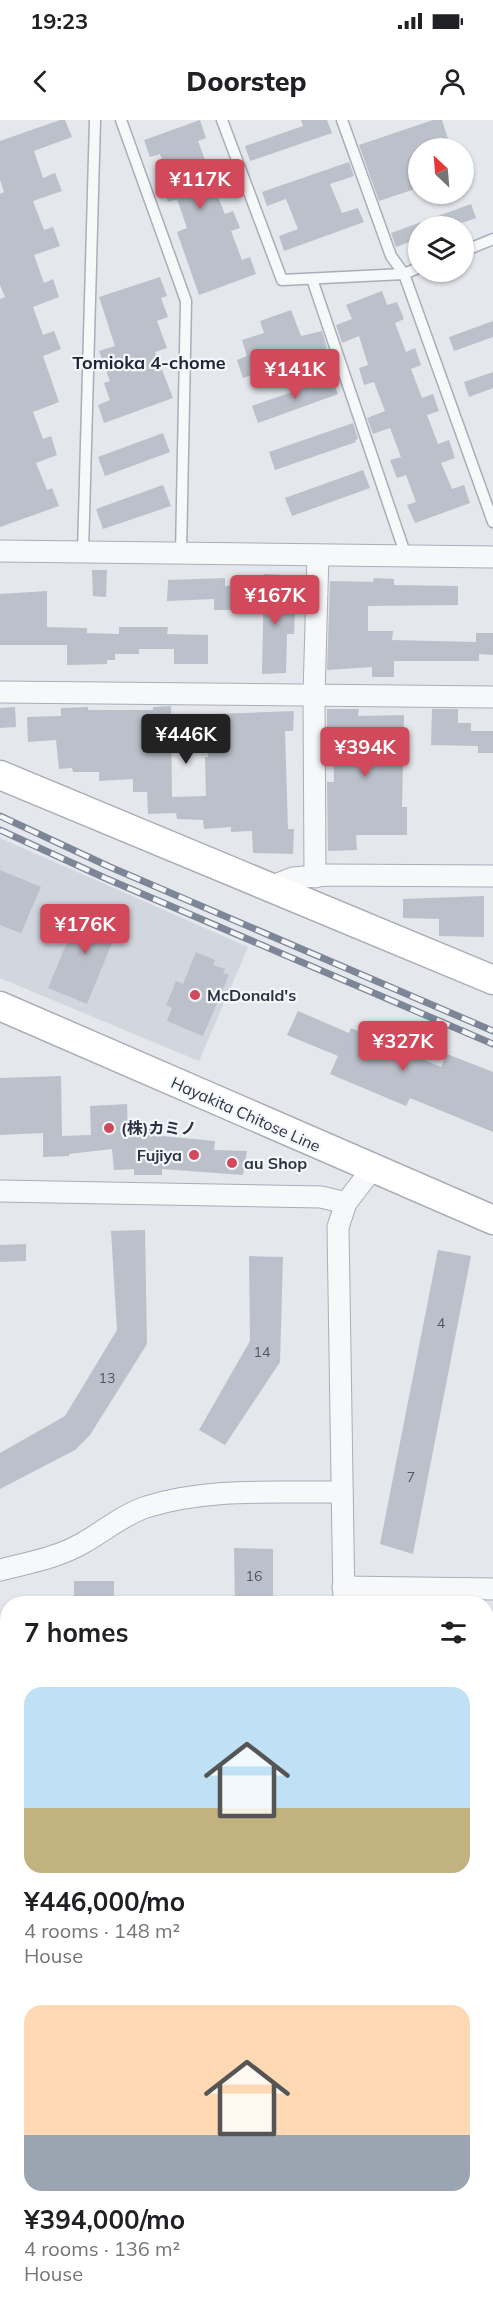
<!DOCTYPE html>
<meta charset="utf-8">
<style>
body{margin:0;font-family:Mulish,"Noto Sans JP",sans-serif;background:#f6f6f6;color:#202124;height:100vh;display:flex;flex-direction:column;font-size:22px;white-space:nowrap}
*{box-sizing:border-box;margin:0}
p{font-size:20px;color:#757577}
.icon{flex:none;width:33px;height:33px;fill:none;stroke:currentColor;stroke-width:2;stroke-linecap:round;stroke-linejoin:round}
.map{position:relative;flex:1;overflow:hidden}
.sheet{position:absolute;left:0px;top:1476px;width:494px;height:720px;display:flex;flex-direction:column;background:#fff;border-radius:24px 24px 0 0;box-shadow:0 2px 4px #0004}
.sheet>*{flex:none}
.needle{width:39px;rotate:334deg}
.buttons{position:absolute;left:408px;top:18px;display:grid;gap:12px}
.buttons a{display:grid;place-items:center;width:66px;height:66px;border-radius:50%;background:#fff;box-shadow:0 2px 4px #0004;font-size:30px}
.price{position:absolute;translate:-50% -51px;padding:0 14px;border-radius:6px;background:#d1495b;color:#fff;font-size:20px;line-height:39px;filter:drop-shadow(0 2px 3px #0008)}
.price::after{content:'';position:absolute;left:50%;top:36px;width:18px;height:14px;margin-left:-9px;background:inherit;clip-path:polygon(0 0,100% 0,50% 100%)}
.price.selected{background:#222;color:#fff}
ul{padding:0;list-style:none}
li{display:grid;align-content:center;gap:12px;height:318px;padding:0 24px}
li span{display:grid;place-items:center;height:186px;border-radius:18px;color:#555}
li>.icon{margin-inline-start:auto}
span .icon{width:108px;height:108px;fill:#fffc;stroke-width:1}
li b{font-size:26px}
h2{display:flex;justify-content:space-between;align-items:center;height:72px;padding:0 24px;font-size:26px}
.status{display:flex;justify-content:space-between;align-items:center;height:42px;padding:0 30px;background:#fff;direction:ltr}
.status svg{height:16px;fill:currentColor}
header{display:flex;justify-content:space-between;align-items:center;height:78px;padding:0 24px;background:#fff;font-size:27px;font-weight:800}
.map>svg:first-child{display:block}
</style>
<div class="status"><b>19:23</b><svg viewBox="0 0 49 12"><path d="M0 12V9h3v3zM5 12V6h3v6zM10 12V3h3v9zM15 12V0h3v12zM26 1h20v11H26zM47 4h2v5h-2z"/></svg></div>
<header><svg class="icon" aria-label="back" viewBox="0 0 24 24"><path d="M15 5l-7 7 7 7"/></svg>Doorstep<svg class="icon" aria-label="person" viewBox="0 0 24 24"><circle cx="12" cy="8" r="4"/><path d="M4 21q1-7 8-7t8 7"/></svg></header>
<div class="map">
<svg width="493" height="2196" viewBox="0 0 493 2196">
<rect width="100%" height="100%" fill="#e4e7ec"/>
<polygon fill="#d2d6de" points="0,718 248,827 199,941 0,858"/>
<polygon fill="#c9d6c5" points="486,1678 493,1679 493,1787 486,1786"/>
<g fill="#bbc0ca">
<polygon points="60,0 65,0 72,17 34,31 43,58 55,53 62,71 33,81 44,110 53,107 60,126 34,135 44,163 53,159 59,177 33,187 43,215 54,211 61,229 43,236 59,282 33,292 43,319 51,316 57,335 36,343 47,370 52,368 59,386 0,407 0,179 5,177 0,165 0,74 4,72 0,60 0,21"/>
<polygon points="200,0 206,18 198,21 208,48 215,46 221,63 213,65 225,94 233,91 240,108 231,111 242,140 250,137 256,154 199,175 177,112 187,108 177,79 168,82 162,65 170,62 160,34 150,37 144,20"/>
<polygon points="301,0 327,0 332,13 250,41 245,26 303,6"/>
<polygon points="433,0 442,0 451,28 418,28 418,68 379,81 359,25"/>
<polygon points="349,42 354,56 330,64 342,93 358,88 364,102 284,131 279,116 298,109 286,79 267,86 262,72"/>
<polygon points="471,84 476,98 453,106 418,106 418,119 396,127 391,113"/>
<polygon points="160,157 167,176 161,178 168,197 157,201 167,228 155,232 173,278 104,303 98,285 110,280 104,263 110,261 99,231 115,226 99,177"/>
<polygon points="382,171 387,185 397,182 404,199 395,203 406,232 415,228 421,245 411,249 422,278 433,274 439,291 427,295 438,324 449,320 455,338 441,343 452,369 464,365 470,383 415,403 407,385 416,382 406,355 397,358 390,340 401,337 390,308 373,314 367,298 385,291 374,262 364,265 359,248 368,245 359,216 342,223 336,205 352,199 346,185"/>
<polygon points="291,190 301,216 322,211 327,228 243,258 237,240 247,236 242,220 264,213 260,201"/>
<polygon points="493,201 493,217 454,231 449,217"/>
<polygon points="493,252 493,268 469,277 464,262"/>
<polygon points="332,258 338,274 258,303 252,286"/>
<polygon points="353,303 358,319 355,320 356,322 275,350 269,332"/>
<polygon points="163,313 170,332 105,356 98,337"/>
<polygon points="363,350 370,368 292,396 285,378"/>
<polygon points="163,365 171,386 103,409 96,389"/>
<polygon points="92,450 107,450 106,477 93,476"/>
<polygon points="264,454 285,455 283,493 295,493 294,514 287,514 286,553 262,554"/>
<polygon points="225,458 225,466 235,465 236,490 214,490 214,479 167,481 168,460"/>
<polygon points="374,458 394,459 394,465 458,466 458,485 368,486 368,511 393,511 392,520 476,522 476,513 493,513 493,535 479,534 479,541 394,541 394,557 372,557 372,547 327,550 330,461 373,462"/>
<polygon points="47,471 47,507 87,508 87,513 119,514 119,507 168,507 167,514 208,515 208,544 174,544 174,529 139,529 139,534 115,534 115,540 107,540 107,544 67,545 67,525 0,525 0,474"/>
<polygon points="171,586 172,677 206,676 205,637 208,637 207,614 214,614 214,594 294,591 293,611 285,611 288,709 294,709 293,734 253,733 252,711 231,712 231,707 204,709 203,700 177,699 176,693 148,694 147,672 133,672 133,659 99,661 99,652 73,652 72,648 59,649 56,620 28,622 27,597 61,596 61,588 88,587 88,590 153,590 153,587"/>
<polygon points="15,587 16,607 0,608 0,588"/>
<polygon points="327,589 359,589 358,596 404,595 402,687 407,687 407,715 356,715 357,730 328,731 327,662 334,662 333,610 327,610"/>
<polygon points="432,589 458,589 458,603 471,603 471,611 493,611 493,633 478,633 478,626 431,625"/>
<polygon points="0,750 41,767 21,813 0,805"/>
<polygon points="484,776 484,817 439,816 439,799 403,798 403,779"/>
<polygon points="82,786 121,801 87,884 48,868"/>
<polygon points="196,832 215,840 213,845 225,849 223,853 229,855 203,916 167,901 172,888 166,885 176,861 183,864"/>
<polygon points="298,891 349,913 351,908 441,947 447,934 493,952 493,1012 410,978 406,986 330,954 338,936 287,915"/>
<polygon points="61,956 62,1016 91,1015 90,986 127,984 128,1009 161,1009 162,1016 215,1021 214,1030 247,1031 243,1055 162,1049 162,1055 134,1055 134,1049 114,1050 112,1029 69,1034 69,1036 43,1037 43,1013 0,1015 0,958"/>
<polygon points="145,1110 147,1224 90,1315 75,1330 0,1369 0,1333 65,1296 117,1210 111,1111"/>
<polygon points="26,1124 26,1141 0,1142 0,1125"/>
<polygon points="438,1130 471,1136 413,1434 380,1424"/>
<polygon points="249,1136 283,1137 280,1242 225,1325 199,1310 250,1221"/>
<polygon points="234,1428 273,1429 273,1484 235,1484"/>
<rect x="74" y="1461" width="40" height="23"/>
</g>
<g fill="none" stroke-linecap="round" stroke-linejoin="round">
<defs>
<g id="lane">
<polyline points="121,0 186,181 181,433"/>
<polyline points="222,0 282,160 404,154 418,148"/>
<polyline points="342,0 391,136 404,154 493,402"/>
<polyline points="464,131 493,119"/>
<polyline points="312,159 406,436"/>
<polyline points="83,432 95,0"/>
</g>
<g id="street">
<polyline points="0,431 493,437"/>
<polyline points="0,572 493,577"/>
<polyline points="315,757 314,574 318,435"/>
<polyline points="270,767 293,758 328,755 493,756"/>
<polyline points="0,1071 321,1077 346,1083"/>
<path d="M0,1450C28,1443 57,1438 83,1423C104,1411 123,1395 146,1387C209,1367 277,1373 342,1372"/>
<polyline points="343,1467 493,1469"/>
<polyline points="344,1484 338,1107 346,1083 372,1049"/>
<polyline points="0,1769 8,1769"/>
<polyline points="486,1925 493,1925"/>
<polyline points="0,2074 8,2074"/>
<polyline points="342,2196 342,2188"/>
</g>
<g id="secondary">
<polyline points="0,655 493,860"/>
<polyline points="0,886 493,1100"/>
</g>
</defs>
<use href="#lane" stroke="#a9aeb7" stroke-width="13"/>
<use href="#street" stroke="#a9aeb7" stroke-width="23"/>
<use href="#secondary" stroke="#a9aeb7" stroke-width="31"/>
<use href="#lane" stroke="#f7f8fa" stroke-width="10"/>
<use href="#street" stroke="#f7f8fa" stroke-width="21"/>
<use href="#secondary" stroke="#fff" stroke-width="28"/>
<defs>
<g id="rail">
<polyline points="0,696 110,747 493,911"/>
<polyline points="0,710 105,758 493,924"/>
</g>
</defs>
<use href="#rail" stroke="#7d8696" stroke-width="7"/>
<use href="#rail" stroke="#f4f6f9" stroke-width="4.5" stroke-dasharray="14" stroke-linecap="butt"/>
</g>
<g fill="#d1495b" stroke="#f4f6f9" stroke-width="2">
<circle cx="195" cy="875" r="6"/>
<circle cx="109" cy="1008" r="6"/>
<circle cx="194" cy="1035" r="6"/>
<circle cx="232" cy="1043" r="6"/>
</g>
<g text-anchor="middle" stroke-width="4.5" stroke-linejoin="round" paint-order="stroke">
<g font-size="14" fill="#4f5766">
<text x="441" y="1208">4</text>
<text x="262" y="1237">14</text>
<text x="107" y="1263">13</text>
<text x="411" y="1362">7</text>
<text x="254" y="1461">16</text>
</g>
<g font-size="16" font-weight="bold" fill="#2b3445" stroke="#f4f6f9" text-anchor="start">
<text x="207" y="881">McDonald's</text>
<text x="121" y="1014">(株)カミノ</text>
<text x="182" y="1041" text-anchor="end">Fujiya</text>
<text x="244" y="1049">au Shop</text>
</g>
<g font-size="16" fill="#2b3445" stroke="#f4f6f9">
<text transform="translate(246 994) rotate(24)" y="6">Hayakita Chitose Line</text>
</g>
<g font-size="18" font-weight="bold" fill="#1d2536" stroke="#f4f6f9">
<text x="149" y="249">Tomioka 4-chome</text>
</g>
</g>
</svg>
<div class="buttons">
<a><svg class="needle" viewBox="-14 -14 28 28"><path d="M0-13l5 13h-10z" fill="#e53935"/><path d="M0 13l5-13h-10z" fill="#757577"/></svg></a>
<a><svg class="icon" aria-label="layers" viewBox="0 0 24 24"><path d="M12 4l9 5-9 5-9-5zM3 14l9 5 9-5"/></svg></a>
</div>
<b class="price" style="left:200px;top:90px">¥117K</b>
<b class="price" style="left:295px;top:280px">¥141K</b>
<b class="price" style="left:275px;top:506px">¥167K</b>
<b class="price selected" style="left:186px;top:645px">¥446K</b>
<b class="price" style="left:365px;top:658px">¥394K</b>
<b class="price" style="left:85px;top:835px">¥176K</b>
<b class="price" style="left:403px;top:952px">¥327K</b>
<section class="sheet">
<h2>7 homes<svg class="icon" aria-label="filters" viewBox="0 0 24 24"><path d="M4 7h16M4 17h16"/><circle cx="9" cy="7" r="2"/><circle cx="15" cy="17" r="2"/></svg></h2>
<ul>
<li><span style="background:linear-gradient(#bfe0f5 65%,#c2b280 0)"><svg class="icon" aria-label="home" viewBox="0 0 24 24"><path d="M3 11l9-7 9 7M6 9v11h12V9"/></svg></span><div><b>¥446,000/mo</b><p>4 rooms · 148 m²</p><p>House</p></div></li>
<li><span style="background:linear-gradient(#ffd9b3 70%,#9aa5b1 0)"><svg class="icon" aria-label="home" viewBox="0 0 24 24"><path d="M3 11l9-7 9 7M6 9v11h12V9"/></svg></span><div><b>¥394,000/mo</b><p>4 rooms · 136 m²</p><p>House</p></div></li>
</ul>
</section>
</div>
